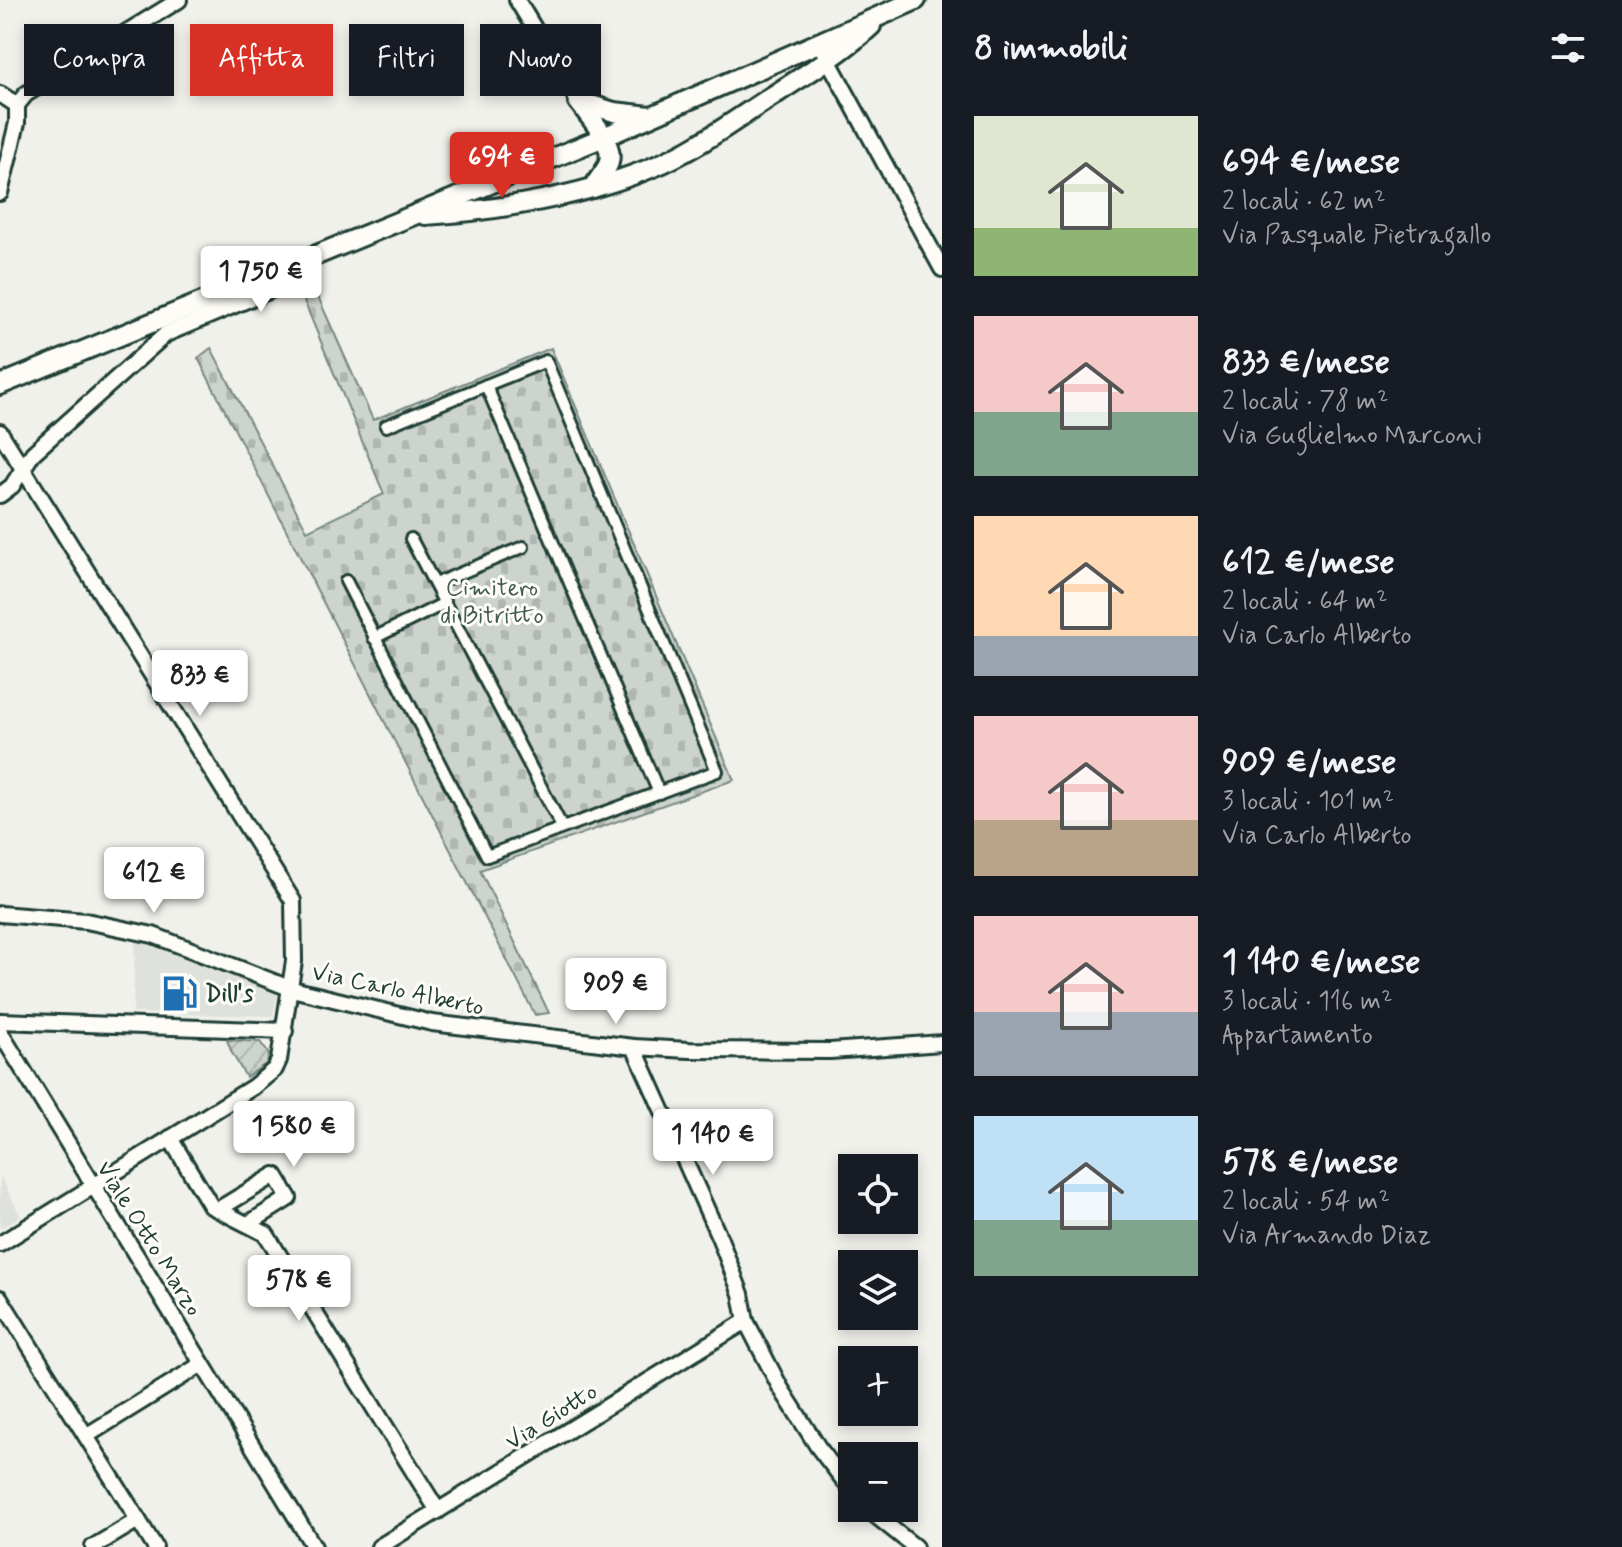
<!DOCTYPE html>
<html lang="it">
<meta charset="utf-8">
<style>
body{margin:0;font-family:Mynerve,sans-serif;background:#242831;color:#f1f3f6;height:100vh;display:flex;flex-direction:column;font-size:30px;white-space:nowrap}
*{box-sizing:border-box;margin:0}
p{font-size:26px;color:#9ea1a6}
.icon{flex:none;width:44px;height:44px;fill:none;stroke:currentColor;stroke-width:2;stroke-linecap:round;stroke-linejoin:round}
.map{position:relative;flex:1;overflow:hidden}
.drawer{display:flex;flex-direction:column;background:#171b24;width:680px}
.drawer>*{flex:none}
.banner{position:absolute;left:24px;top:24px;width:760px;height:72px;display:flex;gap:16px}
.fabs{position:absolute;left:838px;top:1154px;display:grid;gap:16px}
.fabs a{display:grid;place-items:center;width:80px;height:80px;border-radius:0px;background:#171b24;box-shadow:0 4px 12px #0003;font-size:40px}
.price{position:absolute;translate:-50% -68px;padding:0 18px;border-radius:8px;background:#fff;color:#222;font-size:26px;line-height:52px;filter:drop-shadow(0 2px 4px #0008)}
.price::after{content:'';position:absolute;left:50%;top:48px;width:24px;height:18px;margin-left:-12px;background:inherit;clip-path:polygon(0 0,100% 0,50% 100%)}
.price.current{background:#d93025;color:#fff}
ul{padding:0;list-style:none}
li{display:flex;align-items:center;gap:24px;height:200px;padding:0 32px}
li span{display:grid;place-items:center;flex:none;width:224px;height:160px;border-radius:0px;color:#555}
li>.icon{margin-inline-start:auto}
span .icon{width:96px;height:96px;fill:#fffc;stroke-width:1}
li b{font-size:34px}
h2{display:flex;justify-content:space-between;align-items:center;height:96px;padding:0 32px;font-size:34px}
.pill{padding:0 28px;border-radius:0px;background:#171b24;box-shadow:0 4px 12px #0003;font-size:28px;line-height:72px}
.pill.current{background:#d93025;color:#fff}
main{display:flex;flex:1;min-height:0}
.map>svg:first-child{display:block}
</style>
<main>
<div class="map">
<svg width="942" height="1547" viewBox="0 0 942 1547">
<defs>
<pattern id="cemetery-stones" width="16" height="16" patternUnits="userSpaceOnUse" patternTransform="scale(2)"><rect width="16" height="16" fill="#cdd3cd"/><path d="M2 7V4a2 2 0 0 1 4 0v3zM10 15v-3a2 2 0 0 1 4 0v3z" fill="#b0b6b1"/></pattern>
<pattern id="garden-furrows" width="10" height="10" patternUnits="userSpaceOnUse" patternTransform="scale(2)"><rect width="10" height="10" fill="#cdd3cd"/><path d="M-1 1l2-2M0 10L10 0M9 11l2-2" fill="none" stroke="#b0b6b1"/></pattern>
</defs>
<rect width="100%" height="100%" fill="#f0f1eb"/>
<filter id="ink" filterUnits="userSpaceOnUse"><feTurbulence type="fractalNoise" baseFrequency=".0125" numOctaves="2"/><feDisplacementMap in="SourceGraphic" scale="16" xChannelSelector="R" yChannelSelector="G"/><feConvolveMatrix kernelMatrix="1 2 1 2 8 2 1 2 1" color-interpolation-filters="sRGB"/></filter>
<g filter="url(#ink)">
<g fill="#dfe2dc">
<polygon points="135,936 223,973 278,992 273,1016 133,1013"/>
<polygon points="0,1176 21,1216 0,1229"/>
</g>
<polygon fill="url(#cemetery-stones)" stroke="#768880" stroke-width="2" points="315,290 373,420 551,348 734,780 480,870 549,1013 535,1015 198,358 211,348 307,531 384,494 302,296"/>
<polygon fill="url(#garden-furrows)" stroke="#768880" stroke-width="2" points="227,1040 260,1042 269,1054 267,1063 246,1077 232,1053"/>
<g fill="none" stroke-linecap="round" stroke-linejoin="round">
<defs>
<g id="pedestrian">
<polyline points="486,385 659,793"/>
<polyline points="411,539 562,827"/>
<polyline points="346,581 487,856 717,771 546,361 386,426"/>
<polyline points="435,584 523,547"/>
<polyline points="374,638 445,603"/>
</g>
<g id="minor">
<polyline points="517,0 578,101"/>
<polyline points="819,43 942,269"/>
<polyline points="0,94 17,105"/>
<polyline points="0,193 17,123 17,105 26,94 179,0"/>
<polyline points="0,432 293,901 294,961 279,1060 275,1069 253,1087 0,1244"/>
<polyline points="0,495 12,486 33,453 166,334 302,277 296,262"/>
<polyline points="0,914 86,921 153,935 292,989 432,1023 634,1047 689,1050 830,1051 942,1043"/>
<polyline points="0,1021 285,1031"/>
<polyline points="0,1032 314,1547"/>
<polyline points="634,1047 720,1239 741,1294 746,1321 780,1387 818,1447 852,1491"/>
<polyline points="170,1138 211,1206 266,1234 438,1511"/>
<polyline points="219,1209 275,1175 289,1198 248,1224"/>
<polyline points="0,1298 155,1547"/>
<polyline points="86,1436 202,1364"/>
<polyline points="866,1508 915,1547"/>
<polyline points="93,1547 138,1520"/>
<polyline points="379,1547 746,1321"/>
</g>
<g id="secondary">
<path d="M578,101C589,117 617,145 608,165C604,173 597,181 593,188"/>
<polyline points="578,101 614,112 650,116"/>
<path d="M425,215C501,210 580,197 651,168C696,150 736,119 777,93C809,72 843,52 871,26"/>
<polyline points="0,385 604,137 916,0"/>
</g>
</defs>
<use href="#pedestrian" stroke="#1f3d34" stroke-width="16"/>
<use href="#minor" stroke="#1f3d34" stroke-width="20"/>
<use href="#secondary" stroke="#1f3d34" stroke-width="24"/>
<use href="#pedestrian" stroke="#fdfcf7" stroke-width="10"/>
<use href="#minor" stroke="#fdfcf7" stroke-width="14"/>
<use href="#secondary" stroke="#fdfcf7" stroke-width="18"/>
</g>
</g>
<defs>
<symbol id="fuel-bare" viewBox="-9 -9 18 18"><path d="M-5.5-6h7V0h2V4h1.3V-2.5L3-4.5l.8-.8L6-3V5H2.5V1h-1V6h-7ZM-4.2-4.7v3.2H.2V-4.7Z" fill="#1f6fb2" stroke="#fdfcf7" stroke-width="2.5" paint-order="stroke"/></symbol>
</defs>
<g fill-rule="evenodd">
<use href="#fuel-bare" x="154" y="968" width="51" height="51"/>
</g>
<g text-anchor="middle" stroke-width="6" stroke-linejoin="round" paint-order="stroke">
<g font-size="24" fill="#425b53" stroke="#fdfcf7">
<text x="492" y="595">Cimitero<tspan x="492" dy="28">di Bitritto</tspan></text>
</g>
<g font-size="24" fill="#1f3d34" stroke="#fdfcf7">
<text transform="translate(398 989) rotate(12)" y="8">Via Carlo Alberto</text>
<text transform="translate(150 1238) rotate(58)" y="8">Viale Otto Marzo</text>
<text transform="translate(551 1416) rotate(-32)" y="8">Via Giotto</text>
</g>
<g font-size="24" font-weight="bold" fill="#1f3d34" stroke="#fdfcf7" text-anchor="start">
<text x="205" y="1001">Dill's</text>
</g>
</g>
</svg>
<div class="fabs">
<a><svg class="icon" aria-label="locate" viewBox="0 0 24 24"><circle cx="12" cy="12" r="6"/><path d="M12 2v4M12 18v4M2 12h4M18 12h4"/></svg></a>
<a><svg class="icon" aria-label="layers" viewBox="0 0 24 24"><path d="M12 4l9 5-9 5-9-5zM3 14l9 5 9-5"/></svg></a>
<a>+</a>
<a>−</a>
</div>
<b class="price current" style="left:502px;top:200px">694 €</b>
<b class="price" style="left:261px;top:314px">1 750 €</b>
<b class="price" style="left:200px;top:718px">833 €</b>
<b class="price" style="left:154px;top:915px">612 €</b>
<b class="price" style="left:616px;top:1026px">909 €</b>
<b class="price" style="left:294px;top:1169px">1 580 €</b>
<b class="price" style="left:713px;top:1177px">1 140 €</b>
<b class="price" style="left:299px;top:1323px">578 €</b>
<div class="banner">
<a class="pill">Compra</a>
<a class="pill current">Affitta</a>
<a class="pill">Filtri</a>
<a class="pill">Nuovo</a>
</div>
</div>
<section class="drawer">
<h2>8 immobili<svg class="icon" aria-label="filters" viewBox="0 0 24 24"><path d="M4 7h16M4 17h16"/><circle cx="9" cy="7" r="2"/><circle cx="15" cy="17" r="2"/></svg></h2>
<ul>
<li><span style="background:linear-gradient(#dfe7d0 70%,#8fb573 0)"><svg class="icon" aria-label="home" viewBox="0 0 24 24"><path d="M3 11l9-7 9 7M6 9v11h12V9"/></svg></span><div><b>694 €/mese</b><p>2 locali · 62 m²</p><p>Via Pasquale Pietragallo</p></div></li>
<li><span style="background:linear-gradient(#f6c9c9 60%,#7fa58c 0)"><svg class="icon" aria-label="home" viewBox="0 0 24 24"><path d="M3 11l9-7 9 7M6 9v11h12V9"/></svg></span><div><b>833 €/mese</b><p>2 locali · 78 m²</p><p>Via Guglielmo Marconi</p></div></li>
<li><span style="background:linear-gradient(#ffd9b3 75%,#9aa5b1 0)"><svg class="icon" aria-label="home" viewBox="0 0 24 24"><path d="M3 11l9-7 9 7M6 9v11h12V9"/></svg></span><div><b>612 €/mese</b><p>2 locali · 64 m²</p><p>Via Carlo Alberto</p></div></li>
<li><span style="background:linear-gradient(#f6c9c9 65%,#b9a48a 0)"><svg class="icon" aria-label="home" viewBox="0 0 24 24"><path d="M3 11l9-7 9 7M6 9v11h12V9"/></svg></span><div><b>909 €/mese</b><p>3 locali · 101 m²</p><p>Via Carlo Alberto</p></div></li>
<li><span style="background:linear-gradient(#f6c9c9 60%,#9aa5b1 0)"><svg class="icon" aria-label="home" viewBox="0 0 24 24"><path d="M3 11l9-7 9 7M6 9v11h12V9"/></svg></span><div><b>1 140 €/mese</b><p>3 locali · 116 m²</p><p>Appartamento</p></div></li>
<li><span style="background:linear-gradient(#bfe0f5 65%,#7fa58c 0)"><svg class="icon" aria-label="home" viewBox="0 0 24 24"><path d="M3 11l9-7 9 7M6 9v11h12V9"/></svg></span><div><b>578 €/mese</b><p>2 locali · 54 m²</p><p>Via Armando Diaz</p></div></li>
</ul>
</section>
</main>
